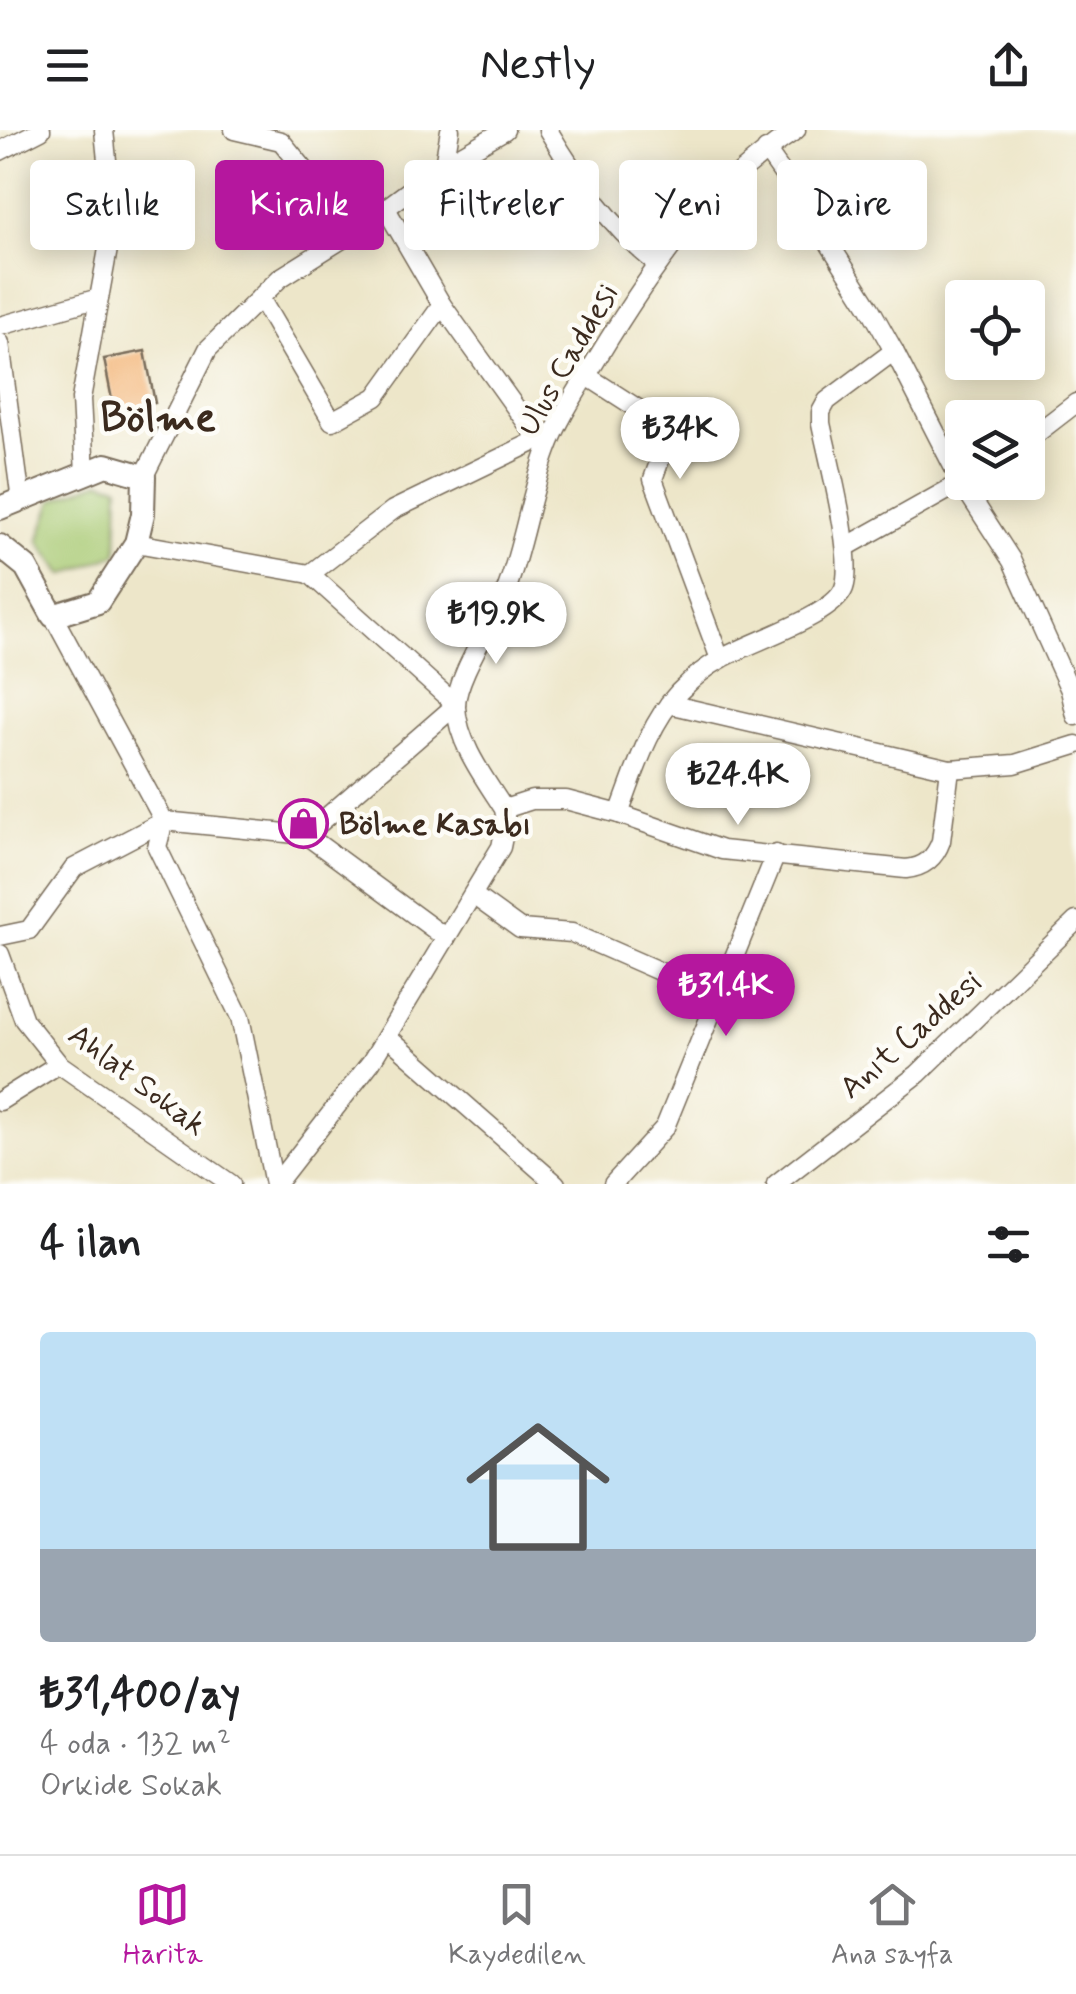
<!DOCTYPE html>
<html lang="tr">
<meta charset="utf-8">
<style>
body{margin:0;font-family:Mynerve,sans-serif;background:#f6f6f6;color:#202124;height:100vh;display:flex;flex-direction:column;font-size:38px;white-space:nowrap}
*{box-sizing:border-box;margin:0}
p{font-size:32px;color:#757577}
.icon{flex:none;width:55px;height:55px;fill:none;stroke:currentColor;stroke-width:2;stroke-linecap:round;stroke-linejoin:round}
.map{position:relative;height:1054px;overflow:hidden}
.side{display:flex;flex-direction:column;background:#fff;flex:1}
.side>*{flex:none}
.top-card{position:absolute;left:30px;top:30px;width:1018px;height:90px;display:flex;gap:20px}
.buttons{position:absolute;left:945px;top:150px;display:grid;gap:20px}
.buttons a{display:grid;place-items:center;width:100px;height:100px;border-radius:10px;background:#fff;box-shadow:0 5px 25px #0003;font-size:50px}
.price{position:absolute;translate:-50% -85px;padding:0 22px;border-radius:35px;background:#fff;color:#222;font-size:32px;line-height:65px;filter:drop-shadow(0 2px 5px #0008)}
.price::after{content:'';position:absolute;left:50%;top:60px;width:30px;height:22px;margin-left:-15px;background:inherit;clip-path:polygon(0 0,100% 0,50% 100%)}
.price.on{background:#b5179e;color:#fff}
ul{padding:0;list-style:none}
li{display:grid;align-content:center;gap:20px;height:530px;padding:0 40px}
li+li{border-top:2px solid #e0e0e0}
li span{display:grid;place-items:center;height:310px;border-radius:10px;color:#555}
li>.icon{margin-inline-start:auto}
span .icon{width:180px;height:180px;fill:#fffc;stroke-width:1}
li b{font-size:42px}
h2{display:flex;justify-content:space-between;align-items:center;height:120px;padding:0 40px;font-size:42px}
.chip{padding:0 35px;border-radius:10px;background:#fff;box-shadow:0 5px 25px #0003;font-size:35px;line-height:90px}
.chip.on{background:#b5179e;color:#fff}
header{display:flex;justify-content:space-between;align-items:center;height:130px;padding:0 40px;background:#fff;font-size:45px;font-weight:600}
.tab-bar{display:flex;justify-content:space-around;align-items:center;height:140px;border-top:2px solid #e0e0e0;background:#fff;font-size:28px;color:#757577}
.tab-bar a{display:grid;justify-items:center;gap:5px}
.tab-bar .on{color:#b5179e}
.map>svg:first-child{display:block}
</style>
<header><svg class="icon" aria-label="menu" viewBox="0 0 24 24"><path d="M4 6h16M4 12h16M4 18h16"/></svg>Nestly<svg class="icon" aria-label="share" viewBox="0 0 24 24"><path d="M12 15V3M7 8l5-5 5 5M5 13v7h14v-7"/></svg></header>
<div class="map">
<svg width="1076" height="1054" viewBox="0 0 1076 1054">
<rect width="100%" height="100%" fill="#fdfcf7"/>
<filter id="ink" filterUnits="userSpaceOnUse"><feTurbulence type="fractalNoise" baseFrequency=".01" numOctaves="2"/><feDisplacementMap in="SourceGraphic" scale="20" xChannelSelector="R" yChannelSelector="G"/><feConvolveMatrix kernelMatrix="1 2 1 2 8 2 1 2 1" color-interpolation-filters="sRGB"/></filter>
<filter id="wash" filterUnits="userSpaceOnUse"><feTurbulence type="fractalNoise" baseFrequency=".0048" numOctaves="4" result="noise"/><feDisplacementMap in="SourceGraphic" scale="40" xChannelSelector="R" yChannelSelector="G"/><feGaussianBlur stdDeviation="2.25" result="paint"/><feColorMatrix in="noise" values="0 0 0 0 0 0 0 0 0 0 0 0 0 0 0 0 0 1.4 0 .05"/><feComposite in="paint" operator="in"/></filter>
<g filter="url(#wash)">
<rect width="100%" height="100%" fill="#ede6c9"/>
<polygon fill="#a7c972" stroke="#717a48" stroke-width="2.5" points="101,351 119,356 117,424 64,445 39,411 53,370"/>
<g id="blocks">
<polygon fill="#f3b375" points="145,221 155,273 114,280 104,229"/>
</g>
</g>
<g filter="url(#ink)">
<use href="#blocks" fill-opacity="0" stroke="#796c5a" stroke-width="2.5"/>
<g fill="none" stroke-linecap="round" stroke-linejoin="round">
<defs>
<g id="minor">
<polyline points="234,0 281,11 355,101"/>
<path d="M548,0C578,51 611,97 657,134"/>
<polyline points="766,20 806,77 870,178 894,221 961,352 1012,431 1070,560 1076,586"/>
<polyline points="0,21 41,0"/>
<polyline points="444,35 450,0"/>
<polyline points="385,77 442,175 538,309"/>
<polyline points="260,168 332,291 376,267 442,175"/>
<polyline points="0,196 99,168"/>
<polyline points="0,213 21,371"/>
<polyline points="587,246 671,300 653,349 720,529"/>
<polyline points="1028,310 1076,273"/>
<polyline points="85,344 81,269 113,91 104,0"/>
<polyline points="144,346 208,219 280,148 355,101 444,35 505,0"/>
<polyline points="136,413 310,444 393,380 554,302"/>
<polyline points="846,417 962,352"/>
<polyline points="53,486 164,691 157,717 240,887 274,1054"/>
<polyline points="669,574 950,639 1015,634 1076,615"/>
<path d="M504,679L532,670H566L619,684L722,720L906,739C925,737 935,728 941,711L950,639"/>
<path d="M619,684C635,642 648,595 679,562C691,550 706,537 721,529C749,512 834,486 844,458C855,428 828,328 821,293V282L827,271L894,221"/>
<polyline points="306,705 446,808"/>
<polyline points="473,765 520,799 572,803 718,867"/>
<polyline points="0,806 29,800 74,738 164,691 306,705 456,575 310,444"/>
<polyline points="0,824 24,890 59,934 231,1054"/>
<polyline points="387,906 556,1054"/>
<polyline points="0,971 59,934"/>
<path d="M276,1054L371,932L501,717L506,692L504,679C485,649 458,614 456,577C455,549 492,494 504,466C523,419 529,368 547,320C559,287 580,257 598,227C654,135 704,61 796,0"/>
<polyline points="613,1054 665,997 776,724"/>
<polyline points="776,1054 918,944 1076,791"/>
</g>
<polyline id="tertiary" points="0,378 106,335 144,346 143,384 136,413 98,472 53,486 26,437 0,416"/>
</defs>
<use href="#minor" stroke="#796c5a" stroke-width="21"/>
<use href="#tertiary" stroke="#796c5a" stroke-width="26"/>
<use href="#minor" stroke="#fff" stroke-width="18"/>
<use href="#tertiary" stroke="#fff" stroke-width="22"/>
</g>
</g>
<defs>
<symbol id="shop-ring" viewBox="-11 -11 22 22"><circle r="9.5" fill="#fdfcf7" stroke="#b5179e" stroke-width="1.5"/><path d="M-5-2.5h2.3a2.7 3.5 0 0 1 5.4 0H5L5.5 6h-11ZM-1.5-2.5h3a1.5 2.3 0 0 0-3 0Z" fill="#b5179e"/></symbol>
</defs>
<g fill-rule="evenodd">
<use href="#shop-ring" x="276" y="666" width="55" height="55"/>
</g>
<g text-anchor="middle" stroke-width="9" stroke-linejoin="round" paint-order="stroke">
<g font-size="32" fill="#3b2a1e" stroke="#fdfcf7">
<text transform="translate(567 229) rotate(-60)" y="11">Ulus Caddesi</text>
<text transform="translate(910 904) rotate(-41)" y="11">Anıt Caddesi</text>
<text transform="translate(138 949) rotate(37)" y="11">Ahlat Sokak</text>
</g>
<g font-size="32" font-weight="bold" fill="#3b2a1e" stroke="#fdfcf7" text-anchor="start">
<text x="339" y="704">Bölme Kasabı</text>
</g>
<g font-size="42" font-weight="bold" fill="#3b2a1e" stroke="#fdfcf7">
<text x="158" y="301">Bölme</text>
</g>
</g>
</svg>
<div class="buttons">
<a><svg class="icon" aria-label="locate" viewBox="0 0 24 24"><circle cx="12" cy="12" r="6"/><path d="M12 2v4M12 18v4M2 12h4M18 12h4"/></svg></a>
<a><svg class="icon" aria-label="layers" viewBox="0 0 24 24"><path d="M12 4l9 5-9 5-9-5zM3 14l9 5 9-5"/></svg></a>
</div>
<b class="price" style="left:680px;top:352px">₺34K</b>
<b class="price" style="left:496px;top:537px">₺19.9K</b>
<b class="price" style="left:738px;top:698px">₺24.4K</b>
<b class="price on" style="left:726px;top:909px">₺31.4K</b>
<div class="top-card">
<a class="chip">Satılık</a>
<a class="chip on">Kiralık</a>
<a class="chip">Filtreler</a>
<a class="chip">Yeni</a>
<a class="chip">Daire</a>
</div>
</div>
<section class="side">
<h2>4 ilan<svg class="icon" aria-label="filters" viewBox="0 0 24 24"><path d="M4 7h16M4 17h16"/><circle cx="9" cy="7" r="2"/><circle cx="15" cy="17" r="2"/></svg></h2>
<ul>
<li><span style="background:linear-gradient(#bfe0f5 70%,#9aa5b1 0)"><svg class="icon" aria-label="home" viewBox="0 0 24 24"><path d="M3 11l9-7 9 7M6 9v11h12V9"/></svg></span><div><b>₺31,400/ay</b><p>4 oda · 132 m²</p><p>Orkide Sokak</p></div></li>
</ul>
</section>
<nav class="tab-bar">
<a class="on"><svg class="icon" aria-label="map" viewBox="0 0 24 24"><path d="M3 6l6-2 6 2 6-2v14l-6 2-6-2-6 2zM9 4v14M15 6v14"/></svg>Harita</a>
<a><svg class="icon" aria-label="saved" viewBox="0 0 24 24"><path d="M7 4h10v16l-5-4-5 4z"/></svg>Kaydedilen</a>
<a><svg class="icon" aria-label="home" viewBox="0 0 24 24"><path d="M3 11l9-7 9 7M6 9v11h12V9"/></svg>Ana sayfa</a>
</nav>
